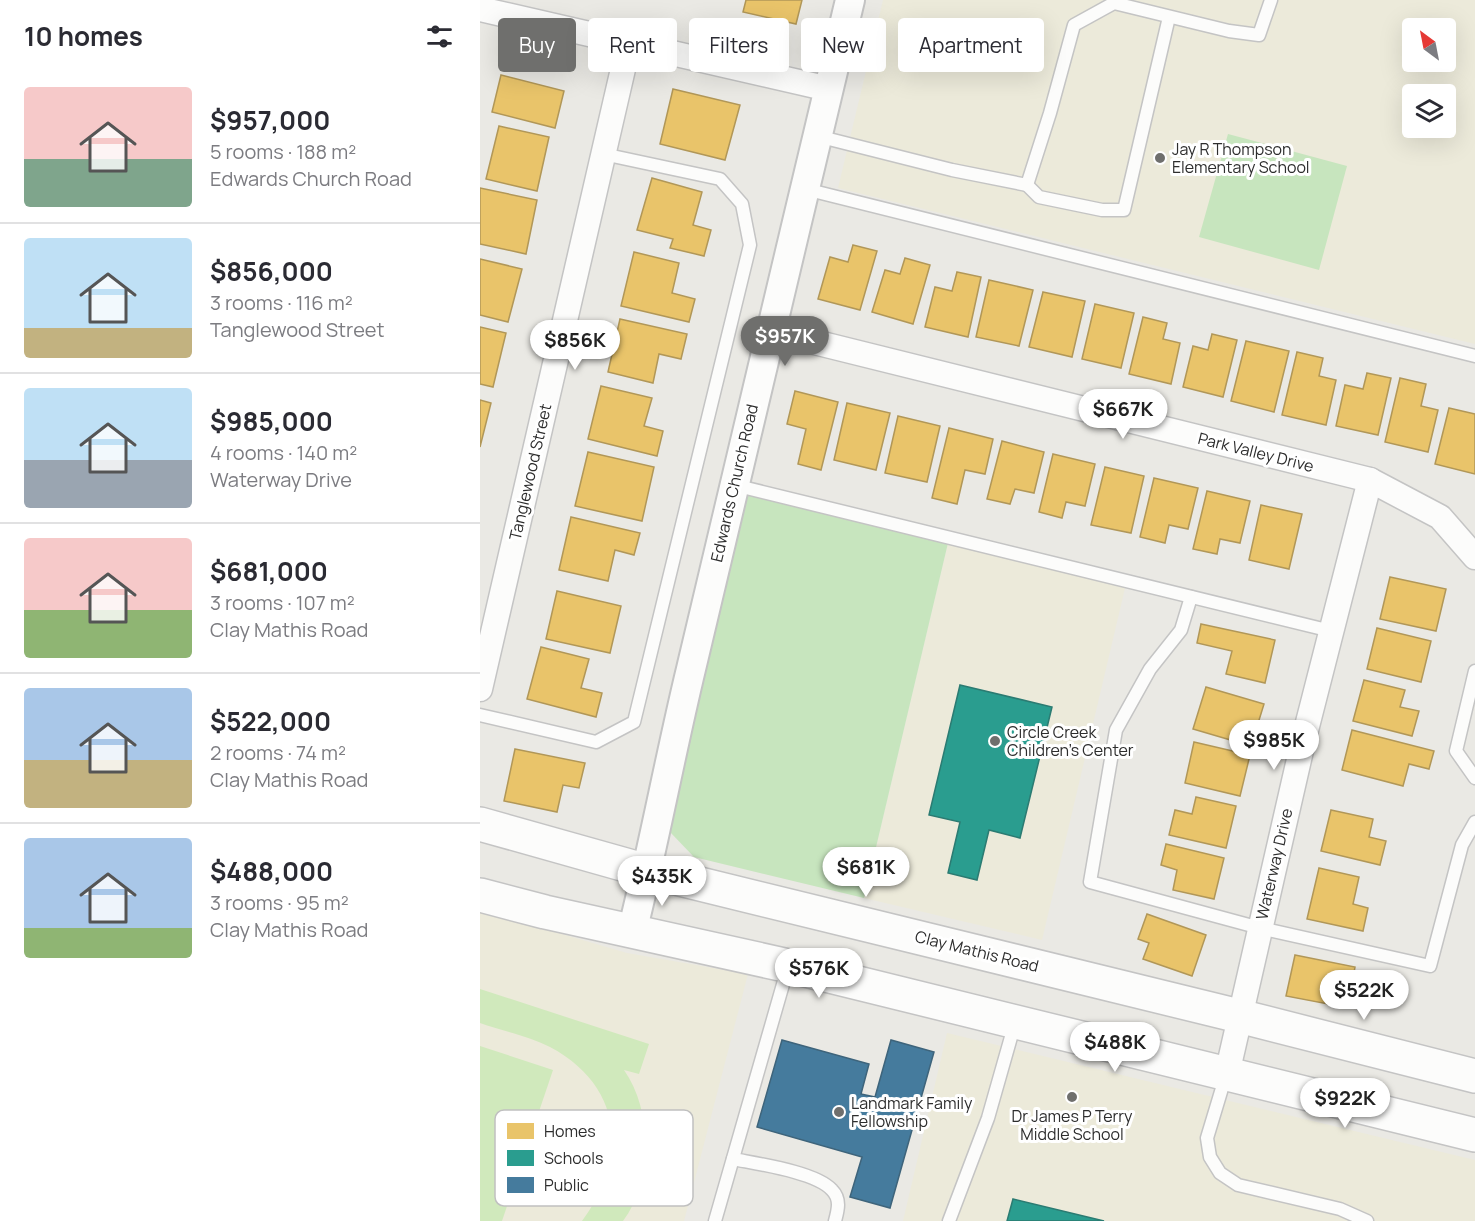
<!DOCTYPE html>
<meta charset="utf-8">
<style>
body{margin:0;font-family:Manrope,sans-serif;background:#f7f7f7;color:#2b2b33;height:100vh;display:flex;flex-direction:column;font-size:22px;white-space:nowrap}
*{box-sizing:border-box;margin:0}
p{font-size:20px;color:#7c7c81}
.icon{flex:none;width:33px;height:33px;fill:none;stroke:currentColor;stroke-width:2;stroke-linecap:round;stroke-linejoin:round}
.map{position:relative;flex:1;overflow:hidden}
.side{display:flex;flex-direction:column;background:#fff;width:480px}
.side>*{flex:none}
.guide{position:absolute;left:18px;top:18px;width:570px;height:54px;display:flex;gap:12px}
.needle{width:39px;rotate:328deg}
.controls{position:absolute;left:922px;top:18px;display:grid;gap:12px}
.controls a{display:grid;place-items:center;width:54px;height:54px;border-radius:6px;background:#fff;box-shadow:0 6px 24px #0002;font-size:30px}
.price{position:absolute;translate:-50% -51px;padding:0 14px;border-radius:21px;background:#fff;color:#222;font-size:20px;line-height:39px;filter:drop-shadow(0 2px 3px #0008)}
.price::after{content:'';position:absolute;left:50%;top:36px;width:18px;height:14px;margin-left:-9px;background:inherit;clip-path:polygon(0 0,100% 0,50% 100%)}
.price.active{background:#6f6f6d;color:#fff}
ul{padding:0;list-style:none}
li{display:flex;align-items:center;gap:18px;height:150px;padding:0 24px}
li+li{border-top:2px solid #e1e1e2}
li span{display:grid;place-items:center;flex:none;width:168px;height:120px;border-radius:6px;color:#555}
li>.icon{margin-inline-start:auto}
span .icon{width:72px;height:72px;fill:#fffc;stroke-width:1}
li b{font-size:26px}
h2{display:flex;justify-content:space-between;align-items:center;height:72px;padding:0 24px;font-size:26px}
.tag{padding:0 21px;border-radius:6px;background:#fff;box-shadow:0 6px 24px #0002;font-size:21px;line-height:54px}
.tag.active{background:#6f6f6d;color:#fff}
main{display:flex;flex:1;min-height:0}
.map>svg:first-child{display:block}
</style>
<main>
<section class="side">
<h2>10 homes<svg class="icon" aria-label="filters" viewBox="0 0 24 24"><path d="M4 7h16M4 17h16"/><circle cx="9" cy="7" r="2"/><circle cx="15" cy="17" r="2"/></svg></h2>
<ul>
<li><span style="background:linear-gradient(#f6c9c9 60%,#7fa58c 0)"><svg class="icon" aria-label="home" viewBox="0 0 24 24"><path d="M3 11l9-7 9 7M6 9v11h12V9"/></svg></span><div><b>$957,000</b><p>5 rooms · 188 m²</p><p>Edwards Church Road</p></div></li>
<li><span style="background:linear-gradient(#bfe0f5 75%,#c2b280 0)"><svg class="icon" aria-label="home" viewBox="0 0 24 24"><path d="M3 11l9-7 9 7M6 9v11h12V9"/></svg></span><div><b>$856,000</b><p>3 rooms · 116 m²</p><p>Tanglewood Street</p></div></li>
<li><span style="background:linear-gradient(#bfe0f5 60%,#9aa5b1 0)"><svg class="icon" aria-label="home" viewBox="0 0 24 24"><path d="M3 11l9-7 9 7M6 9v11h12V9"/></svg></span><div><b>$985,000</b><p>4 rooms · 140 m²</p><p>Waterway Drive</p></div></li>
<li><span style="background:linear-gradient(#f6c9c9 60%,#8fb573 0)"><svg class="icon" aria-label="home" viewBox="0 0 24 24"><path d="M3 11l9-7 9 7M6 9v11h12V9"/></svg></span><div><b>$681,000</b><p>3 rooms · 107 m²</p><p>Clay Mathis Road</p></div></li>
<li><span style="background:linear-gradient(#a9c7e8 60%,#c2b280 0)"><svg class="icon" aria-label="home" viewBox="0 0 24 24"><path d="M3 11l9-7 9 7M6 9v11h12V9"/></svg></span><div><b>$522,000</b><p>2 rooms · 74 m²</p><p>Clay Mathis Road</p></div></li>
<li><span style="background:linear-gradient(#a9c7e8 75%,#8fb573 0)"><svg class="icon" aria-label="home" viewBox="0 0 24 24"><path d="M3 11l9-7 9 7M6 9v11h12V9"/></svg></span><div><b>$488,000</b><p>3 rooms · 95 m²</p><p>Clay Mathis Road</p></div></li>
</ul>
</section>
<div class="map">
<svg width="995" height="1221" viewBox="0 0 995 1221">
<rect width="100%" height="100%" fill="#eae9e4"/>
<g fill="#eceada" fill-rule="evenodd">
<path d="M403,0H995V344L358,188ZM933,28H966V62H933ZM933,94H966V128H933Z"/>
<polygon points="468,543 646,584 562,940 384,898"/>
<polygon points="0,910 147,953 268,974 204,1221 0,1221"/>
<polygon points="467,1033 995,1160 995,1221 423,1221"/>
</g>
<g fill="#c7e5be">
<polygon points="748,134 867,166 839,270 719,237"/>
<polygon points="268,495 468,543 384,898 214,857 190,832 190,819"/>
</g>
<g fill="#d0e9bc">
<path d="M0,989L169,1044L159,1074L144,1070C173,1111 173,1181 143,1221H102C149,1158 143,1086 70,1047C49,1036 22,1031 0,1023Z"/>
<polygon points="0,1046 73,1070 22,1221 0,1221"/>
</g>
<g fill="#e9c46a" stroke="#b19758" stroke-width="1.5">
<polygon points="266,0 322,0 316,24 263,12"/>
<polygon points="21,75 84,91 75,128 12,112"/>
<polygon points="193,89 260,105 245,160 180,144"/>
<polygon points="19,126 69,137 57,191 6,179"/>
<polygon points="172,178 222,192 213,225 231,230 224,256 190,248 193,239 157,230"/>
<polygon points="0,188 57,200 46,254 0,244"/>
<polygon points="373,245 397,251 380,310 338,299 350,257 368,262"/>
<polygon points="154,252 199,263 192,293 215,299 209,322 141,306"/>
<polygon points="425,258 450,265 433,324 392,312 405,270 420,274"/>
<polygon points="0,259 42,269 28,322 0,315"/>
<polygon points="477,272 501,277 488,337 445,327 455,287 472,291"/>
<polygon points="509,280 553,290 539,346 496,337"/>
<polygon points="563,292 605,301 592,357 549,347"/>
<polygon points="615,304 654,313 641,368 602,359"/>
<polygon points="663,317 687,323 683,339 700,343 691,384 649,374"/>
<polygon points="140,319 207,334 201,359 179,354 173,383 128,372"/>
<polygon points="0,327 26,333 13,387 0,384"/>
<polygon points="732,334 757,340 743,397 703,387 713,346 728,350"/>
<polygon points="766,341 809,351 794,412 751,401"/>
<polygon points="817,352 843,358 839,376 856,380 846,425 802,415"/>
<polygon points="887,373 911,378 898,435 856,426 865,385 883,389"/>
<polygon points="920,378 946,384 941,406 958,410 948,452 905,442"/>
<polygon points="121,386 172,398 164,426 183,431 177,456 108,439"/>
<polygon points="315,391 358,402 341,470 318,464 326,429 307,424"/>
<polygon points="0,400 11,403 0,447"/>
<polygon points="367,403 410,413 396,470 354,460"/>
<polygon points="969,408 995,414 995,474 955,464"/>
<polygon points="418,416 460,426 447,482 405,473"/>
<polygon points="469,428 513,439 505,474 485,470 477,504 452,498"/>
<polygon points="522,441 564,452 554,493 535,489 530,504 507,499"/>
<polygon points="108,452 174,467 162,521 95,506"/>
<polygon points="573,454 615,464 605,506 586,502 582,518 559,512"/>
<polygon points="625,467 664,476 651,533 611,525"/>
<polygon points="674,478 718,488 708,529 689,525 685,543 660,537"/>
<polygon points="727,491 770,501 760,543 740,539 737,554 713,549"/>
<polygon points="781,505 822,514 809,569 769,560"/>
<polygon points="91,517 160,533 154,555 135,550 128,581 79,570"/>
<polygon points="910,577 966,589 956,631 900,619"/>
<polygon points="77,591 141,606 130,653 66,639"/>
<polygon points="721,624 795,640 785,683 746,674 752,651 717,643"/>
<polygon points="897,628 951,641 941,682 887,669"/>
<polygon points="61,647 109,659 101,688 122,693 116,717 47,699"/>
<polygon points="884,680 925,690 920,707 939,711 932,736 873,721"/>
<polygon points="726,687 784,704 771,746 713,729"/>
<polygon points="872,730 954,751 949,769 929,764 923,786 862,770"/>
<polygon points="714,742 770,755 760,796 705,783"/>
<polygon points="35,749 105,763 99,788 83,785 77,812 24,801"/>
<polygon points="716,797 756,806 746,848 689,835 695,810 712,814"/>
<polygon points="851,810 893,819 889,837 906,841 900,865 841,851"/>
<polygon points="686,844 744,858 734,899 693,890 697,870 681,865"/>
<polygon points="839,868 879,877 873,904 888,908 883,931 827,919"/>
<polygon points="667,914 726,935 712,976 663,959 669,943 658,939"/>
<polygon points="815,955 875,967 870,994 852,990 848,1004 806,996"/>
</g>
<g fill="#2a9d8f" stroke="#2b7b72" stroke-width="1.5">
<polygon points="480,685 572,707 540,838 509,830 497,880 468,873 480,822 449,815"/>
<polygon points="533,1199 624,1221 527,1221"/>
</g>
<polygon fill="#457b9d" stroke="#3e647b" stroke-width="1.5" points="302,1040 389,1064 381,1094 395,1097 411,1040 454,1052 410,1208 370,1197 382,1157 277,1127"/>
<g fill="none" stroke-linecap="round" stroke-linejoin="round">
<defs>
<g id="service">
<polyline points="337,136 472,170 547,185 570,113 594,25 634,3 749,31 779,35 791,0"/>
<polyline points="547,185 559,197 622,210 644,210 689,17"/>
<polyline points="325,189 995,356"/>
<polyline points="254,485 851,631"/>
<polyline points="711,597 701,630 670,669 636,730 610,882 780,928 950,966 982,845 995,822"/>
<polyline points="995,671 976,751 995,778"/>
<polyline points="0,715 116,742 154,722 270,245 262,204 240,179 123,154"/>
<polyline points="746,1075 727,1138 730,1157 740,1173 758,1185 860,1209 887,1221"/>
<path d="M253,1159C278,1164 336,1172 352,1190C361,1199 358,1210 355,1221"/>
<polyline points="235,1221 308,967"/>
<polyline points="469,1221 508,1118 535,1023"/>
</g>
<g id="minor">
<polyline points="0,9 349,89"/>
<polyline points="290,331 890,480 960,517 995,557"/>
<polyline points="0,689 149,43"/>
<polyline points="747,1074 823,742 890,480"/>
</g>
<path id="tertiary" d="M152,932C174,844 190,756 211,669C263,446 317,223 370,0"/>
<g id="secondary">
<polyline points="0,824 167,871 759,1016 995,1076"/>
<polyline points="0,895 65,912 309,966 995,1135"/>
</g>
</defs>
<use href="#service" stroke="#c4c4c4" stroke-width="15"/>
<use href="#minor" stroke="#c4c4c4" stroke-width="27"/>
<use href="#tertiary" stroke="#c4c4c4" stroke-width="32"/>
<use href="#secondary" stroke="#c4c4c4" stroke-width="36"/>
<use href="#service" stroke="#fcfcfb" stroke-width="12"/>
<use href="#minor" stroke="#fcfcfb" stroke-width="24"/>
<use href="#tertiary" stroke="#fcfcfb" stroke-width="28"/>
<use href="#secondary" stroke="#fcfcfb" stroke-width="33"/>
</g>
<g fill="#6f6f6d" stroke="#fff" stroke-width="2">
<circle cx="680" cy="158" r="6"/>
<circle cx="515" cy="741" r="6"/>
<circle cx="592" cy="1097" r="6"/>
<circle cx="359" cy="1112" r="6"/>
</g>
<g text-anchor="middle" stroke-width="6" stroke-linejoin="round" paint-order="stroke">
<g font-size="16" fill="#2d2d2d" stroke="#fff" text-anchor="start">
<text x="692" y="155">Jay R Thompson<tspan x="692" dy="18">Elementary School</tspan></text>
<text x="527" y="738">Circle Creek<tspan x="527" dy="18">Children's Center</tspan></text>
<text x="371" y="1109">Landmark Family<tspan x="371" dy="18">Fellowship</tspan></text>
<text x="592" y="1122" text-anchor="middle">Dr James P Terry<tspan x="592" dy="18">Middle School</tspan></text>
</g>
<g font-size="16" fill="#2d2d2d" stroke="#fff">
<text transform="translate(776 452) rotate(14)" y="6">Park Valley Drive</text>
<text transform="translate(50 472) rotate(-77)" y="6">Tanglewood Street</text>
<text transform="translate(254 483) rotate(-77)" y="6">Edwards Church Road</text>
<text transform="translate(794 864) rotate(-77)" y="6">Waterway Drive</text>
<text transform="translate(497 951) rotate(14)" y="6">Clay Mathis Road</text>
</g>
</g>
<rect x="15" y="1110" width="198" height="96" rx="9" fill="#fff" stroke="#c0c0c0" stroke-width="1.5"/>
<rect x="27" y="1123" width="27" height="16" fill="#e9c46a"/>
<rect x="27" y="1150" width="27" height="16" fill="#2a9d8f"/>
<rect x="27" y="1177" width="27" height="16" fill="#457b9d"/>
<g font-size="16" fill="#2d2d2d">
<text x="64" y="1137">Homes</text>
<text x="64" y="1164">Schools</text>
<text x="64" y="1191">Public</text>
</g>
</svg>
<div class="controls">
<a><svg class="needle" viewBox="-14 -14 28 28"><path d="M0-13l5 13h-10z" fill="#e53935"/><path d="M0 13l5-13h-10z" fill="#7c7c81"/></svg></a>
<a><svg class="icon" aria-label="layers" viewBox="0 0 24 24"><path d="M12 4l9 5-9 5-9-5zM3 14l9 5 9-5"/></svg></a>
</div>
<b class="price active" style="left:305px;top:367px">$957K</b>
<b class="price" style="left:95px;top:371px">$856K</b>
<b class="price" style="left:643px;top:440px">$667K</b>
<b class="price" style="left:794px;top:771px">$985K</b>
<b class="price" style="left:386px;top:898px">$681K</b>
<b class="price" style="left:182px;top:907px">$435K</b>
<b class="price" style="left:339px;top:999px">$576K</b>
<b class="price" style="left:884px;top:1021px">$522K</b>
<b class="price" style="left:635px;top:1073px">$488K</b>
<b class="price" style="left:865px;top:1129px">$922K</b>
<div class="guide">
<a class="tag active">Buy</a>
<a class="tag">Rent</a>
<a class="tag">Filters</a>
<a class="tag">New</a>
<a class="tag">Apartment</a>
</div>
</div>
</main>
